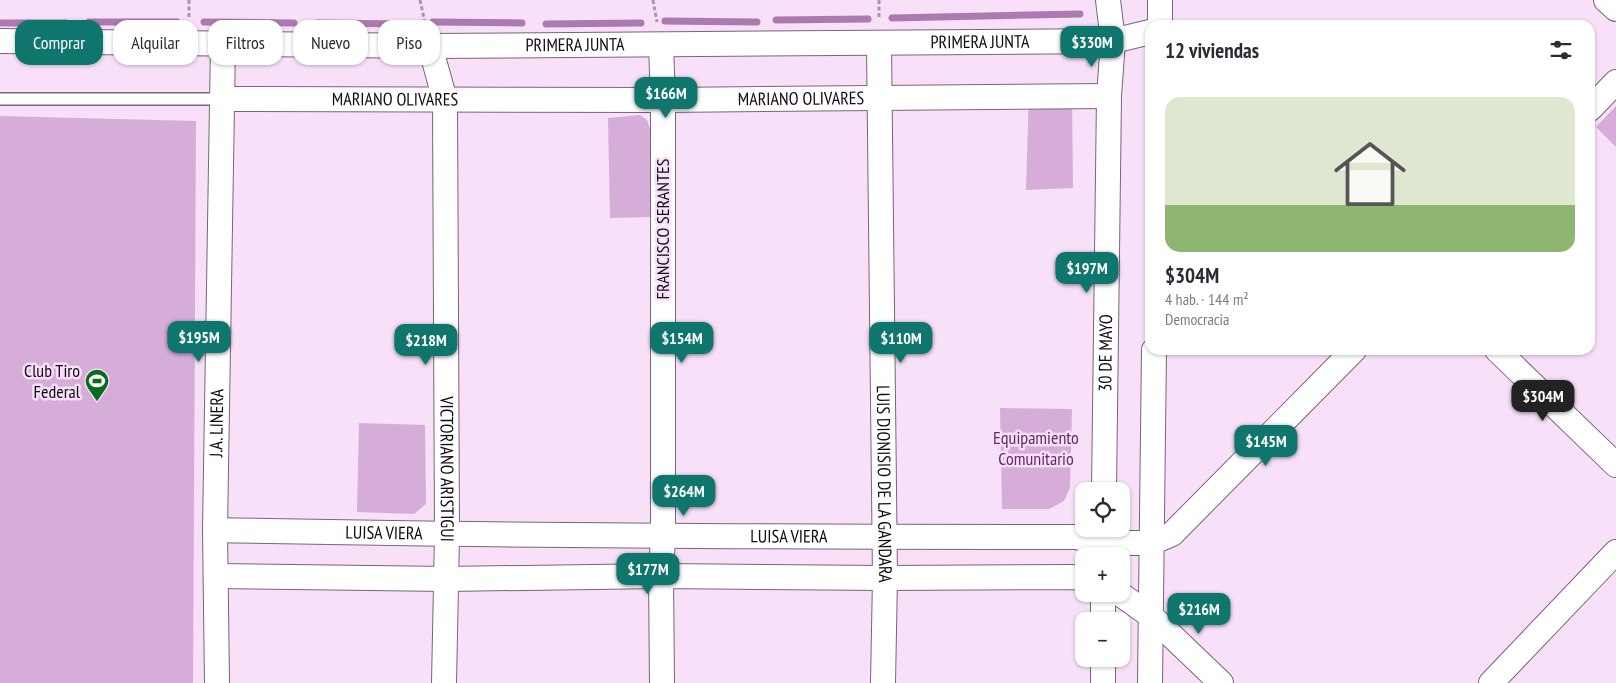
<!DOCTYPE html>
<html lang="es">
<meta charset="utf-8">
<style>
body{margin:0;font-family:"PT Sans Narrow",sans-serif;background:#f7f7f7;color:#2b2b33;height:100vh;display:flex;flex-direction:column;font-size:19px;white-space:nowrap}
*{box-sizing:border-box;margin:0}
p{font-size:16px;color:#7c7c81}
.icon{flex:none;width:28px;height:28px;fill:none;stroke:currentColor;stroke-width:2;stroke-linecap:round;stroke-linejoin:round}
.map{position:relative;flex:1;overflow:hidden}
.drawer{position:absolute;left:1145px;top:20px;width:450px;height:335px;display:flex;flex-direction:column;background:#fff;border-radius:15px;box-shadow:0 1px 4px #0004}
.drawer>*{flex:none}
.banner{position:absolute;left:15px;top:20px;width:475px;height:45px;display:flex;gap:10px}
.tools{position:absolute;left:1075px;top:482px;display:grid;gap:10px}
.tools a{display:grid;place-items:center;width:55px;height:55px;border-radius:10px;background:#fff;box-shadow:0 1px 4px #0004;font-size:25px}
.price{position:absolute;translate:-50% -42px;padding:0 11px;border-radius:10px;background:#0f766e;color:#fff;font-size:16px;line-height:32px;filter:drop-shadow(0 1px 2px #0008)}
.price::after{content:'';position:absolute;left:50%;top:30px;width:15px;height:11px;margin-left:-8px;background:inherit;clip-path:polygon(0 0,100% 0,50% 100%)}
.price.selected{background:#222;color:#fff}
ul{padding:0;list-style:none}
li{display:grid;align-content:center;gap:10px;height:265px;padding:0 20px}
li span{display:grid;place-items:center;height:155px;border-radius:15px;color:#555}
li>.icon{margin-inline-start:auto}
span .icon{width:90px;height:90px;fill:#fffc;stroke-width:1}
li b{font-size:21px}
h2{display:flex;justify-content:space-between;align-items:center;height:60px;padding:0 20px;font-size:21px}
.pill{padding:0 18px;border-radius:15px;background:#fff;box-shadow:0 1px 4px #0004;font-size:18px;line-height:45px}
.pill.selected{background:#0f766e;color:#fff}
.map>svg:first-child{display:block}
</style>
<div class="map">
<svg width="1616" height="683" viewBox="0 0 1616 683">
<rect width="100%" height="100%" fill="#f8e0f9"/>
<g fill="#d6acd9">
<polygon points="1029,90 1072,93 1073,188 1026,190"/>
<polygon points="1616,106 1616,147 1596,127"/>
<polygon points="640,115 647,120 651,132 651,217 610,218 608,118"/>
<polygon points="0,116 196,121 193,683 0,683"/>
<polygon points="1000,408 1072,409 1070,488 1064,501 1049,509 1002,509"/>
<polygon points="359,423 425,425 426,504 414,514 357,512"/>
</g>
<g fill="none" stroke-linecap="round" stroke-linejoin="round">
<g stroke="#ab7aae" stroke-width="7">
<polyline points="892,18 1080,14"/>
<polyline points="776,20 868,19"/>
<polyline points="665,21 757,22"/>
<polyline points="89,22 177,22"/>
<polyline points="204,22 294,23"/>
<polyline points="433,22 522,23"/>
<polyline points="0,23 66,23"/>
<polyline points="317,23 410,24"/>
<polyline points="546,24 641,23"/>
</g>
<defs>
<polyline id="lane" points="0,99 223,99"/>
<g id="street">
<polyline points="1160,0 1160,25"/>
<polyline points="1606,0 1616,9"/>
<path id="s1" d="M0,41L430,46L1113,41L1150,32"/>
<path id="s2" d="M879,44L885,578L883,683"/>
<polyline points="661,45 663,100 663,537 661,576 662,683"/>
<path id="s3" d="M430,46L445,100L447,535L444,683"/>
<path id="s4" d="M223,99L663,100L1109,96"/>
<polyline points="1590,109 1616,82"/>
<polyline points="1497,350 1616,465"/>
<path id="s5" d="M1104,491L1109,96L1113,41L1108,0"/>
<path id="s6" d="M215,530C502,536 789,537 1076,537L1103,543H1151L1172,534L1354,350"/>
<polyline points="216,576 446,579 661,576 885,578 1072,577 1084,579"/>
<polyline points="1103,594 1103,621"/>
<polyline points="1120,594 1151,616 1221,683"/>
<polyline points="1103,659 1103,683"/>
<path id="s7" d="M217,683L215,530L223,43"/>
<polyline points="1150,683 1154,350"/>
<polyline points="1491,683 1616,552"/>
</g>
</defs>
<use href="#lane" stroke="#79647a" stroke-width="14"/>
<use href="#street" stroke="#79647a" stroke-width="26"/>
<g stroke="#a896a9" stroke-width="3" stroke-dasharray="4 2.5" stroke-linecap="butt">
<polyline points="189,0 189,19"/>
<polyline points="420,0 425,23"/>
<polyline points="653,0 657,22"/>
<polyline points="879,0 879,19"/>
</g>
<use href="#lane" stroke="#fff" stroke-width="11"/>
<use href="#street" stroke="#fff" stroke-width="24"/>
</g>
<defs>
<symbol id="stadium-pin" viewBox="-11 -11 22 30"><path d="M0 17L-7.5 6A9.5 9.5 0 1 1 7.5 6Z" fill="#096c1a" stroke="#f8e0f9"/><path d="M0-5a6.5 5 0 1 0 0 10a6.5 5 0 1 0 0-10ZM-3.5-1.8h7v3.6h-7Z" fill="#fff"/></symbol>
</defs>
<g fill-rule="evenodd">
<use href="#stadium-pin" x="83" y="367" width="28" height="38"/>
</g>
<g text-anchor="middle" stroke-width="5" stroke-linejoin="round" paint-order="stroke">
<g font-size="18" fill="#130b13" stroke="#f8e0f9">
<text dy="6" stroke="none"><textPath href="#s1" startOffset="980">PRIMERA JUNTA</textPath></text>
<text dy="6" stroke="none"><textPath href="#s1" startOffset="575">PRIMERA JUNTA</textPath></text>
<text dy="6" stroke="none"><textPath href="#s4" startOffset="578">MARIANO OLIVARES</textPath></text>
<text dy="6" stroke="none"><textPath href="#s4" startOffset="172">MARIANO OLIVARES</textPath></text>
<text transform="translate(663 229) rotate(-90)" y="6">FRANCISCO SERANTES</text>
<text dy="6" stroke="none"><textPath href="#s5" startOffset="138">30 DE MAYO</textPath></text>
<text dy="6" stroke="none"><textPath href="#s7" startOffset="260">J.A. LINERA</textPath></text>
<text dy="6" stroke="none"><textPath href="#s3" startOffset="425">VICTORIANO ARISTIGUI</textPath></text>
<text dy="6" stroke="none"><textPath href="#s2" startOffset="440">LUIS DIONISIO DE LA GANDARA</textPath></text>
<text dy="6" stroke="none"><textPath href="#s6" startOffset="169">LUISA VIERA</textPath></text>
<text dy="6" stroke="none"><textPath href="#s6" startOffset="574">LUISA VIERA</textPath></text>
</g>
<g font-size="18" fill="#130b13" stroke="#f8e0f9" text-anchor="end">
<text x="80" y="377">Club Tiro<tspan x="80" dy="21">Federal</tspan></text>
</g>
<g font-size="18" fill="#65286a" stroke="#f8e0f9">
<text x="1036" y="444">Equipamiento<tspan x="1036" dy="21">Comunitario</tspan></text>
</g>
</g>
</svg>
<div class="tools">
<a><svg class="icon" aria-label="locate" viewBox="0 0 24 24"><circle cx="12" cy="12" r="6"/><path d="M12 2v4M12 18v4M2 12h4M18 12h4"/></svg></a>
<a>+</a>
<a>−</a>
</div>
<b class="price" style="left:1092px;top:68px">$330M</b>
<b class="price" style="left:666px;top:119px">$166M</b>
<b class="price" style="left:1087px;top:294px">$197M</b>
<b class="price" style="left:199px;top:363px">$195M</b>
<b class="price" style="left:682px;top:364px">$154M</b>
<b class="price" style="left:901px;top:364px">$110M</b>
<b class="price" style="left:426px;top:366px">$218M</b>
<b class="price selected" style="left:1543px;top:422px">$304M</b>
<b class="price" style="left:1266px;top:467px">$145M</b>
<b class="price" style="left:684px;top:517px">$264M</b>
<b class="price" style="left:648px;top:595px">$177M</b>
<b class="price" style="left:1199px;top:635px">$216M</b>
<div class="banner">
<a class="pill selected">Comprar</a>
<a class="pill">Alquilar</a>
<a class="pill">Filtros</a>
<a class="pill">Nuevo</a>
<a class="pill">Piso</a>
</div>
<section class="drawer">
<h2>12 viviendas<svg class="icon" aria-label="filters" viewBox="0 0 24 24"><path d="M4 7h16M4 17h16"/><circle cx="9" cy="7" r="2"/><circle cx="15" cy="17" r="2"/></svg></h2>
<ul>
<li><span style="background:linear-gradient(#dfe7d0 70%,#8fb573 0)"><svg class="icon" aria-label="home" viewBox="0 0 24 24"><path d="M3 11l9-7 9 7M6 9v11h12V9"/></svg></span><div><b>$304M</b><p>4 hab. · 144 m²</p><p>Democracia</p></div></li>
</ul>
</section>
</div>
